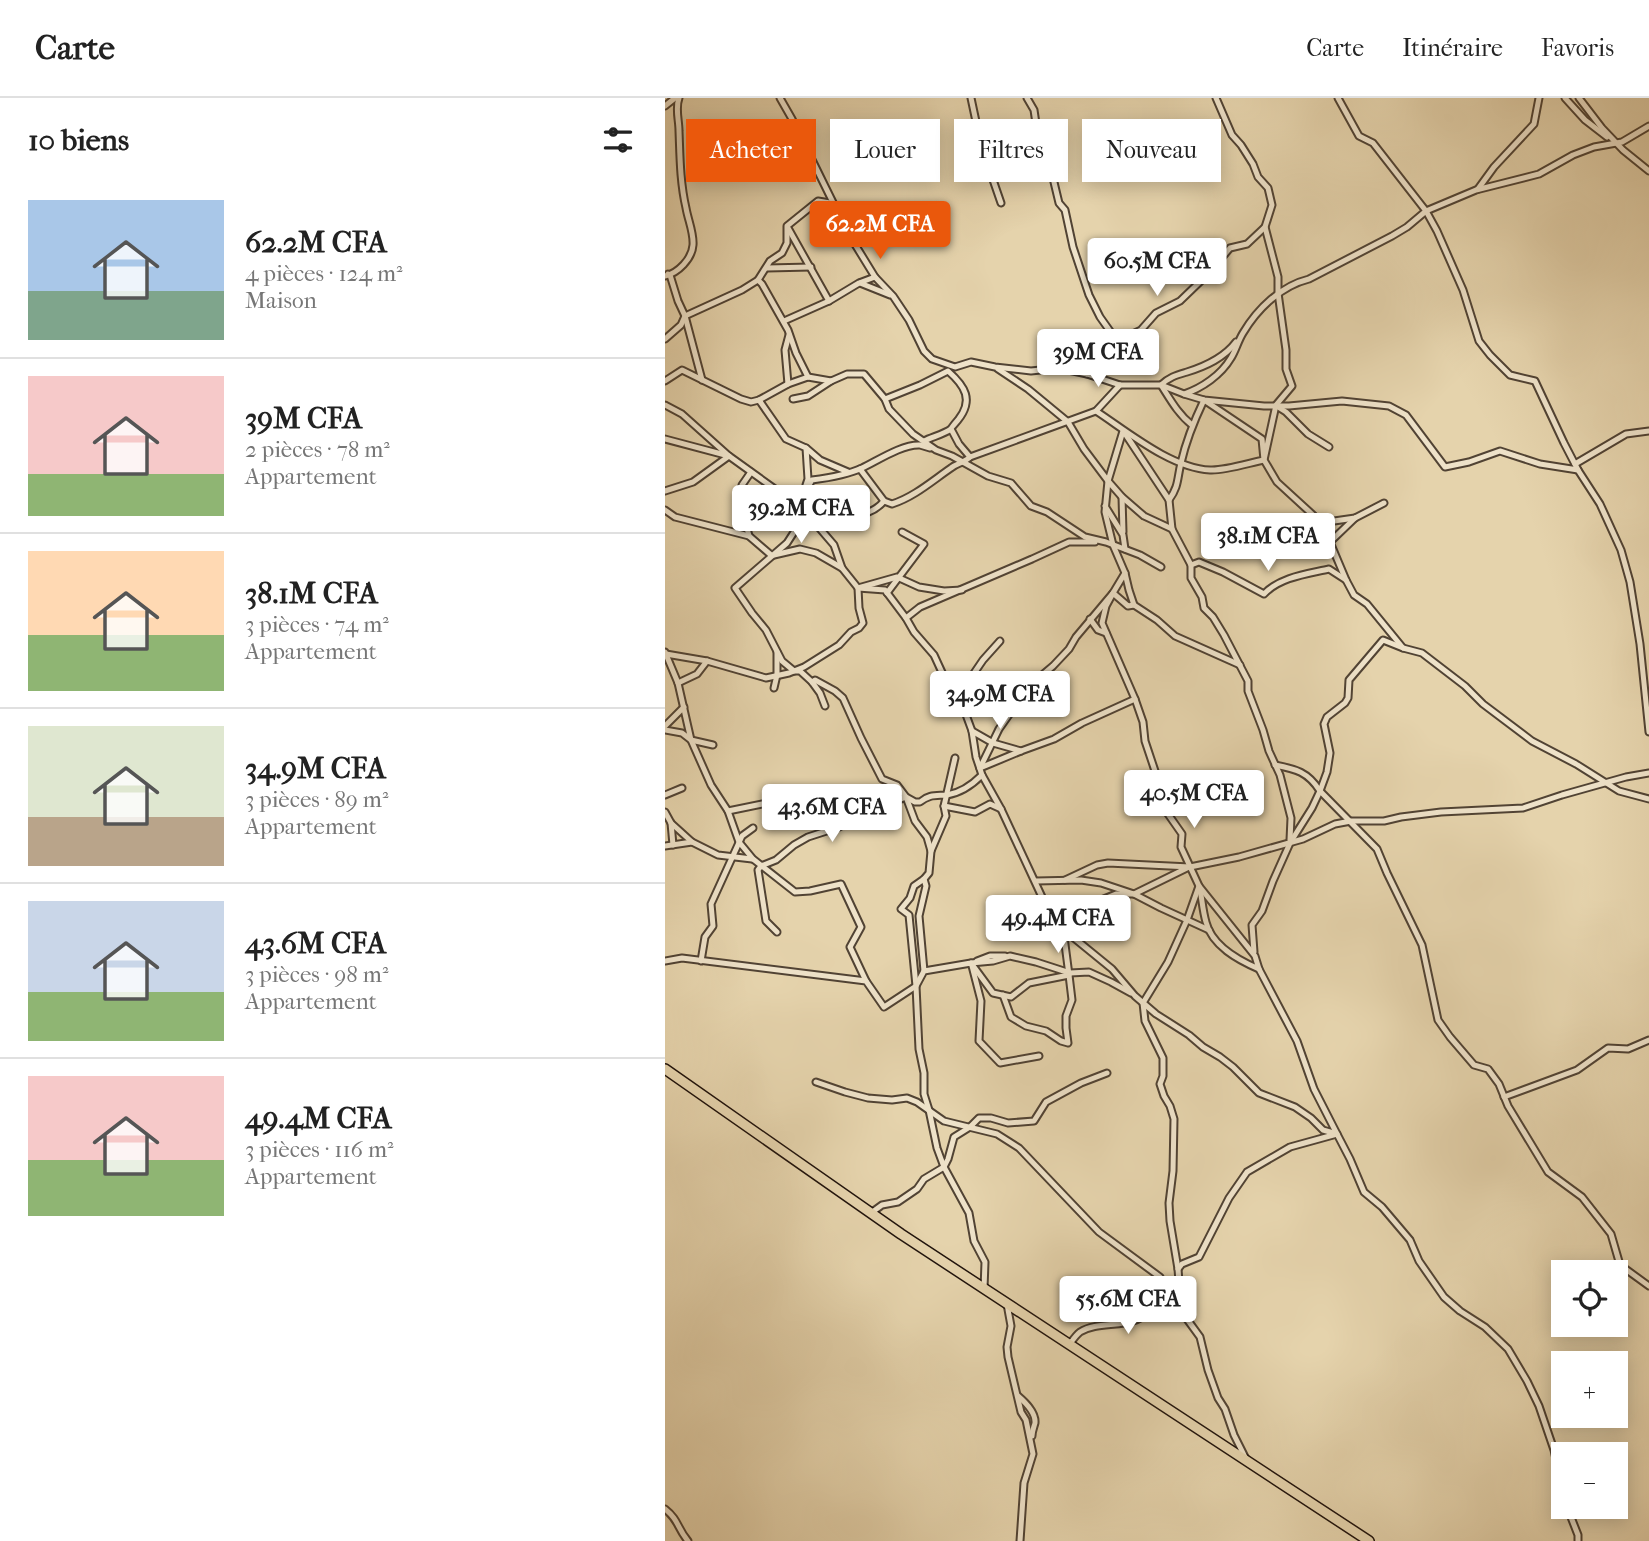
<!DOCTYPE html>
<html lang="fr">
<meta charset="utf-8">
<style>
body{margin:0;font-family:"IM FELL French Canon",serif;background:#f2f2f2;color:#222;height:100vh;display:flex;flex-direction:column;font-size:26px;white-space:nowrap}
*{box-sizing:border-box;margin:0}
p{font-size:23px;color:#767676}
.icon{flex:none;width:38px;height:38px;fill:none;stroke:currentColor;stroke-width:2;stroke-linecap:round;stroke-linejoin:round}
.map{position:relative;flex:1;overflow:hidden}
.drawer{display:flex;flex-direction:column;background:#fff;width:665px}
.drawer>*{flex:none}
.top-card{position:absolute;left:21px;top:21px;width:665px;height:63px;display:flex;gap:14px}
.fabs{position:absolute;left:886px;top:1162px;display:grid;gap:14px}
.fabs a{display:grid;place-items:center;width:77px;height:77px;border-radius:0px;background:#fff;box-shadow:0 4px 18px #0003;font-size:35px}
.price{position:absolute;translate:-50% -60px;padding:0 16px;border-radius:7px;background:#fff;color:#222;font-size:23px;line-height:46px;filter:drop-shadow(0 2px 4px #0008)}
.price::after{content:'';position:absolute;left:50%;top:42px;width:21px;height:16px;margin-left:-10px;background:inherit;clip-path:polygon(0 0,100% 0,50% 100%)}
.price.on{background:#ea580c;color:#fff}
ul{padding:0;list-style:none}
li{display:flex;align-items:center;gap:21px;height:175px;padding:0 28px}
li+li{border-top:2px solid #e0e0e0}
li span{display:grid;place-items:center;flex:none;width:196px;height:140px;border-radius:0px;color:#555}
li>.icon{margin-inline-start:auto}
span .icon{width:84px;height:84px;fill:#fffc;stroke-width:1}
li b{font-size:30px}
h2{display:flex;justify-content:space-between;align-items:center;height:84px;padding:0 28px;font-size:30px}
.tag{padding:0 24px;border-radius:0px;background:#fff;box-shadow:0 4px 18px #0003;font-size:24px;line-height:63px}
.tag.on{background:#ea580c;color:#fff}
header{display:flex;align-items:center;gap:42px;box-sizing:border-box;height:98px;padding:0 35px;background:#fff;border-bottom:2px solid #e0e0e0}
header strong{font-size:33px}
nav{display:flex;gap:38px;margin-inline-start:auto;font-size:24px}
main{display:flex;flex:1;min-height:0}
.map>svg:first-child{display:block}
</style>
<header>
<strong>Carte</strong>
<nav><a>Carte</a><a>Itinéraire</a><a>Favoris</a></nav>
</header>
<main>
<section class="drawer">
<h2>10 biens<svg class="icon" aria-label="filters" viewBox="0 0 24 24"><path d="M4 7h16M4 17h16"/><circle cx="9" cy="7" r="2"/><circle cx="15" cy="17" r="2"/></svg></h2>
<ul>
<li><span style="background:linear-gradient(#a9c7e8 65%,#7fa58c 0)"><svg class="icon" aria-label="home" viewBox="0 0 24 24"><path d="M3 11l9-7 9 7M6 9v11h12V9"/></svg></span><div><b>62.2M CFA</b><p>4 pièces · 124 m²</p><p>Maison</p></div></li>
<li><span style="background:linear-gradient(#f6c9c9 70%,#8fb573 0)"><svg class="icon" aria-label="home" viewBox="0 0 24 24"><path d="M3 11l9-7 9 7M6 9v11h12V9"/></svg></span><div><b>39M CFA</b><p>2 pièces · 78 m²</p><p>Appartement</p></div></li>
<li><span style="background:linear-gradient(#ffd9b3 60%,#8fb573 0)"><svg class="icon" aria-label="home" viewBox="0 0 24 24"><path d="M3 11l9-7 9 7M6 9v11h12V9"/></svg></span><div><b>38.1M CFA</b><p>3 pièces · 74 m²</p><p>Appartement</p></div></li>
<li><span style="background:linear-gradient(#dfe7d0 65%,#b9a48a 0)"><svg class="icon" aria-label="home" viewBox="0 0 24 24"><path d="M3 11l9-7 9 7M6 9v11h12V9"/></svg></span><div><b>34.9M CFA</b><p>3 pièces · 89 m²</p><p>Appartement</p></div></li>
<li><span style="background:linear-gradient(#c9d6e8 65%,#8fb573 0)"><svg class="icon" aria-label="home" viewBox="0 0 24 24"><path d="M3 11l9-7 9 7M6 9v11h12V9"/></svg></span><div><b>43.6M CFA</b><p>3 pièces · 98 m²</p><p>Appartement</p></div></li>
<li><span style="background:linear-gradient(#f6c9c9 60%,#8fb573 0)"><svg class="icon" aria-label="home" viewBox="0 0 24 24"><path d="M3 11l9-7 9 7M6 9v11h12V9"/></svg></span><div><b>49.4M CFA</b><p>3 pièces · 116 m²</p><p>Appartement</p></div></li>
</ul>
</section>
<div class="map">
<svg width="984" height="1443" viewBox="0 0 984 1443">
<rect width="100%" height="100%" fill="#e5d3ac"/>
<filter id="stains"><feTurbulence type="fractalNoise" baseFrequency=".00286" numOctaves="4"/><feColorMatrix values="0 0 0 0 .2 0 0 0 0 .09 0 0 0 0 .02 0 0 0 .5 -.17"/></filter>
<radialGradient id="worn" r=".72"><stop offset=".6" stop-color="#630" stop-opacity="0"/><stop offset="1" stop-color="#630" stop-opacity=".3"/></radialGradient>
<g fill="none" stroke-linecap="round" stroke-linejoin="round">
<defs>
<g id="minor">
<polyline points="115,0 127,21 183,135 210,179 228,198 244,222 259,253 267,261 290,269 306,264 330,269 366,273 394,270 422,276 455,287 496,287 519,296 539,302 599,308 624,308 677,303 724,308 741,317 780,369 804,364 835,353 875,366 913,372"/>
<polyline points="306,0 316,47 336,105"/>
<polyline points="362,0 369,12 373,39 388,80 394,105 400,112 408,149 424,197 435,219 452,243"/>
<polyline points="551,0 567,37 576,47 588,66 593,79 603,90 607,107 600,129 613,179 613,195 621,252 621,271 627,288 611,307 599,362 612,384 648,417 659,430 681,482 689,497 702,506 738,550"/>
<polyline points="673,0 694,38 708,45 761,113 772,133 798,192 814,243 825,257 845,277 870,283 899,345 913,372 935,406 956,452 965,484 975,546 984,634"/>
<polyline points="900,0 920,22 942,39"/>
<polyline points="914,0 937,30 958,52 984,73"/>
<polyline points="0,8 10,0"/>
<polyline points="813,91 829,69 869,26 874,0"/>
<polyline points="123,130 164,203"/>
<polyline points="102,170 146,169"/>
<polyline points="3,176 5,177 13,203 20,218 37,282"/>
<path d="M0,178C13,175 27,161 28,147C29,135 23,122 21,110C15,84 15,58 14,33C14,22 10,10 14,0"/>
<polyline points="93,182 97,186 123,232 131,255 143,279"/>
<polyline points="195,185 225,197"/>
<polyline points="119,223 164,203 194,185 210,179"/>
<polyline points="0,241 16,227 20,218 77,192 93,182 105,163 117,155 122,145 122,128 153,103 165,105"/>
<polyline points="333,271 363,291 403,324 419,351 443,383 457,399 479,418 507,431"/>
<polyline points="422,276 418,264 423,254 452,243 476,232 491,215 515,203 543,176 565,150 582,146 600,129"/>
<polyline points="0,283 17,272 76,301 86,304 94,302 123,286 143,279 166,283 182,276 199,276 220,301 224,311 248,336 271,352 287,358 323,378 346,385 366,408 382,414 420,439 441,444 475,457 496,469"/>
<polyline points="123,286 120,252 124,237"/>
<path d="M519,296C537,290 556,277 566,260C571,252 573,243 578,235C593,210 616,188 644,181L727,138L742,129L761,113L811,92L874,76L908,57L929,49L957,44L984,28"/>
<polyline points="128,301 143,298 166,283"/>
<path d="M220,301L255,287L283,273C300,288 309,302 293,322C293,322 286,330 286,331C279,336 267,339 259,343"/>
<polyline points="94,302 121,341 141,350 143,381 141,387"/>
<polyline points="0,307 17,316 64,358 128,404 151,426 169,447 177,470 193,490 220,492 241,520 249,534 269,557 292,607 300,614 307,633 311,659 317,677 336,711 377,799 398,831 447,871 470,898 491,916 524,937 538,949 555,959 568,969 594,995 630,1009 646,1020 658,1032 672,1036 685,1061 699,1094 717,1109 745,1142 754,1163 779,1199 795,1213 820,1229 843,1251 862,1283 874,1308 889,1352 898,1393"/>
<polyline points="613,309 621,314 643,336 664,349"/>
<polyline points="431,313 455,287"/>
<path d="M527,327C513,316 505,301 496,287C504,279 512,277 522,274C541,268 559,260 571,244"/>
<polyline points="286,331 294,346 305,359"/>
<polyline points="458,333 443,383 440,414 448,447 460,475 464,492 469,507 463,508 448,495 441,508 437,525 470,601 478,624 480,643 492,679 499,706 503,716 517,736 516,749 534,788 590,858 594,871 632,943 649,991 672,1036 625,1049 582,1074 564,1100 534,1159 517,1166 513,1171"/>
<polyline points="459,334 504,402 507,431 526,467 526,480 537,499 539,510 548,519 559,537 583,583 583,593 598,632 604,653 615,677 626,720 625,742"/>
<polyline points="0,341 64,358 28,384 0,393"/>
<polyline points="141,350 155,362 183,374"/>
<polyline points="910,366 961,336 984,333"/>
<path d="M195,371L219,403L227,406C249,399 267,383 286,370C292,365 299,365 305,359L431,313C463,334 506,370 545,372C559,373 584,365 599,362L597,341L539,302C529,323 521,343 516,365C512,381 514,388 504,402"/>
<polyline points="457,399 458,434"/>
<polyline points="440,408 458,437 460,451"/>
<polyline points="0,412 10,419 84,438 106,457"/>
<path d="M142,416C165,421 203,423 219,403"/>
<polyline points="655,425 690,420 719,405"/>
<polyline points="84,438 75,402 77,387 86,374"/>
<polyline points="665,444 690,420"/>
<polyline points="109,457 135,451 151,455 177,470"/>
<path d="M526,467L534,464L558,474L599,496C615,479 642,476 664,471L681,482"/>
<polyline points="222,495 259,446 237,434"/>
<polyline points="469,507 492,522 510,538 575,567"/>
<polyline points="241,520 255,509 367,461 404,444 430,444"/>
<polyline points="425,521 433,532 441,535"/>
<polyline points="0,554 13,585 26,642 46,687 63,713 74,744 88,761 130,794 145,793 176,786 196,829 185,849 201,883"/>
<polyline points="1,556 42,563"/>
<path d="M147,584L150,582L170,593L178,600L196,640L217,681L232,687L241,699L250,704H255C264,696 272,698 282,697C295,695 308,686 317,677"/>
<polyline points="13,585 32,576 42,563 101,580 124,575 139,569 174,547 186,534 194,530 198,525 194,510 193,490 232,479 254,489 279,493 297,492"/>
<polyline points="109,590 112,577 112,554"/>
<path d="M160,608L155,595L147,584L135,573H129L117,563L101,532L87,515L70,490L122,445L133,428L139,416V395L147,382C163,380 182,377 197,370C212,363 237,346 255,347C255,347 265,350 265,350"/>
<polyline points="300,614 308,596 308,589 303,584 318,562 335,543"/>
<polyline points="0,628 19,609"/>
<polyline points="0,632 17,635 26,642 48,647"/>
<polyline points="307,633 328,645 356,653"/>
<polyline points="290,660 279,708 281,718 266,753 264,775 259,781 249,788 245,800 236,811 244,817 251,888 254,951 259,975 259,996 264,1012 272,1050 279,1069 304,1115 309,1143 320,1164 319,1191"/>
<path d="M610,667C631,671 643,674 655,693L712,751L722,775L757,847L773,922L785,939L809,967L823,971L834,986L843,1008L883,1074L917,1099L946,1136L955,1167L984,1188"/>
<polyline points="315,670 334,631 348,611 349,599 359,588 375,579 388,568 404,551 411,539 448,495 460,475"/>
<polyline points="315,670 356,653 389,641 417,625 470,601"/>
<polyline points="0,697 17,690"/>
<polyline points="279,708 310,714 325,706 336,711"/>
<polyline points="63,713 107,704"/>
<polyline points="0,714 6,725 27,744"/>
<polyline points="6,725 8,747"/>
<polyline points="0,748 27,744 53,757 87,761"/>
<polyline points="400,782 432,767 443,765 525,769 574,759 638,741 670,726 686,723 719,723 736,719 776,714 858,710 897,697 961,679 984,675"/>
<polyline points="371,783 416,782 436,785 469,796 496,810 544,832"/>
<path d="M535,791C537,802 538,814 541,824C547,848 573,862 594,871"/>
<polyline points="429,805 451,796 469,796 522,770"/>
<polyline points="112,834 101,823 93,772 96,768 111,762 129,747 143,739 174,729 198,716 241,699 250,723 262,739 266,753"/>
<polyline points="589,854 587,827 597,813 608,783 625,745 647,710 655,693 662,674 665,655 659,626 662,619 680,605 683,600 684,582 718,542 738,550 757,555 800,588 818,606 867,643 911,666 954,693 984,701"/>
<polyline points="0,863 17,860 201,883 219,909 251,888 259,873 306,865 328,895 346,899 364,885 404,877 398,831"/>
<polyline points="36,863 40,839 48,828 46,806 77,738 88,730"/>
<polyline points="312,863 325,858 340,858"/>
<polyline points="306,865 328,863 345,858 371,864 405,875 424,874 446,884 466,895"/>
<polyline points="307,868 316,903 314,943 335,965 374,958"/>
<polyline points="259,873 254,818 261,788 259,781"/>
<polyline points="338,897 346,919 361,928 381,933 396,943 403,945 401,930 401,918 407,902 404,877"/>
<polyline points="151,984 180,994 203,1000 227,1002 242,1000 252,1004 279,1023 332,1036 354,1050 434,1134 495,1179 506,1205 515,1197"/>
<polyline points="839,999 912,972 943,950 963,951 984,942"/>
<polyline points="206,1115 217,1107 233,1104 252,1091 259,1081 279,1069 283,1061 289,1039 305,1029 314,1020 326,1020 343,1025 369,1023 381,1004 416,985 442,975"/>
<polyline points="342,1206 346,1228 342,1249 343,1259 356,1314 361,1322 368,1356 359,1385 355,1443"/>
<polyline points="519,1217 515,1197 513,1171 505,1123 504,1105 508,1073 509,1021 505,1008 499,998 495,986 498,978 498,960 480,923 478,905 503,864 522,822 534,788"/>
<path d="M404,1247C407,1243 411,1237 415,1234C431,1224 453,1229 471,1222C484,1217 492,1209 506,1205L519,1217L535,1239L543,1272L553,1300L560,1311L569,1337L581,1361"/>
<path d="M353,1298C360,1304 371,1314 370,1325C369,1329 367,1333 367,1338"/>
<polyline points="902,1409 913,1437 913,1443"/>
<path d="M0,1411C14,1422 12,1430 23,1443"/>
</g>
<polyline id="trunk" points="0,971 236,1136 704,1443"/>
</defs>
<use href="#minor" stroke="#514334" stroke-width="9"/>
<use href="#trunk" stroke="#20130c" stroke-width="12"/>
<use href="#minor" stroke="#eee2c9" stroke-width="5"/>
<use href="#trunk" stroke="#e5d3ac" stroke-width="9"/>
</g>
<rect width="100%" height="100%" filter="url(#stains)"/>
<rect width="100%" height="100%" fill="url(#worn)"/>
</svg>
<div class="fabs">
<a><svg class="icon" aria-label="locate" viewBox="0 0 24 24"><circle cx="12" cy="12" r="6"/><path d="M12 2v4M12 18v4M2 12h4M18 12h4"/></svg></a>
<a>+</a>
<a>−</a>
</div>
<b class="price on" style="left:215px;top:163px">62.2M CFA</b>
<b class="price" style="left:492px;top:200px">60.5M CFA</b>
<b class="price" style="left:433px;top:291px">39M CFA</b>
<b class="price" style="left:136px;top:447px">39.2M CFA</b>
<b class="price" style="left:603px;top:475px">38.1M CFA</b>
<b class="price" style="left:335px;top:633px">34.9M CFA</b>
<b class="price" style="left:529px;top:732px">40.5M CFA</b>
<b class="price" style="left:167px;top:746px">43.6M CFA</b>
<b class="price" style="left:393px;top:857px">49.4M CFA</b>
<b class="price" style="left:463px;top:1238px">55.6M CFA</b>
<div class="top-card">
<a class="tag on">Acheter</a>
<a class="tag">Louer</a>
<a class="tag">Filtres</a>
<a class="tag">Nouveau</a>
</div>
</div>
</main>
